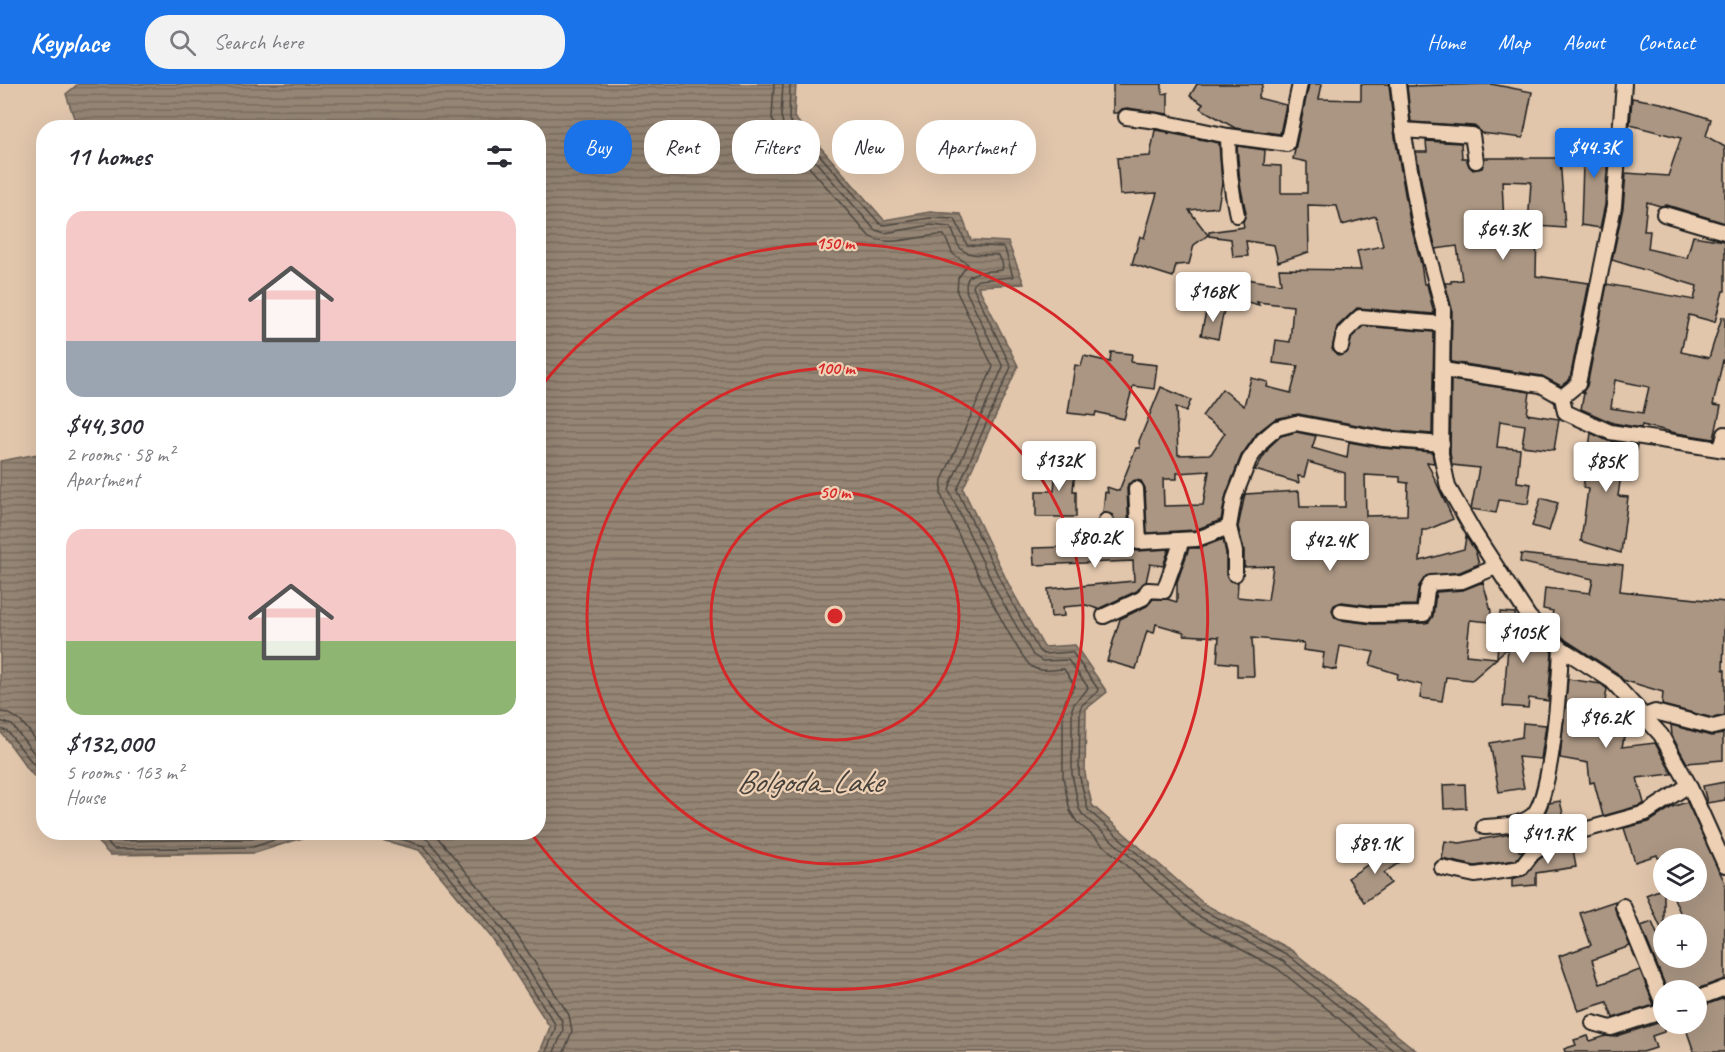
<!DOCTYPE html>
<meta charset="utf-8">
<style>
body{margin:0;font-family:Caveat,sans-serif;background:#f2f2f3;color:#2b2b33;height:100vh;display:flex;flex-direction:column;font-size:22px;white-space:nowrap}
*{box-sizing:border-box;margin:0}
p{font-size:20px;color:#7c7c81}
.icon{flex:none;width:33px;height:33px;fill:none;stroke:currentColor;stroke-width:2;stroke-linecap:round;stroke-linejoin:round}
.map{position:relative;flex:1;overflow:hidden}
.side{position:absolute;left:36px;top:36px;width:510px;height:720px;display:flex;flex-direction:column;background:#fff;border-radius:24px;box-shadow:0 6px 24px #0002}
.side>*{flex:none}
.banner{position:absolute;left:564px;top:36px;width:570px;height:54px;display:flex;gap:12px}
.buttons{position:absolute;left:1653px;top:764px;display:grid;gap:12px}
.buttons a{display:grid;place-items:center;width:54px;height:54px;border-radius:50%;background:#fff;box-shadow:0 6px 24px #0002;font-size:30px}
.price{position:absolute;translate:-50% -51px;padding:0 14px;border-radius:6px;background:#fff;color:#222;font-size:20px;line-height:39px;filter:drop-shadow(0 2px 3px #0008)}
.price::after{content:'';position:absolute;left:50%;top:36px;width:18px;height:14px;margin-left:-9px;background:inherit;clip-path:polygon(0 0,100% 0,50% 100%)}
.price.current{background:#1a73e8;color:#fff}
ul{padding:0;list-style:none}
li{display:grid;align-content:center;gap:12px;height:318px;padding:0 30px}
li span{display:grid;place-items:center;height:186px;border-radius:18px;color:#555}
li>.icon{margin-inline-start:auto}
span .icon{width:108px;height:108px;fill:#fffc;stroke-width:1}
li b{font-size:26px}
h2{display:flex;justify-content:space-between;align-items:center;height:72px;padding:0 30px;font-size:26px}
.chip{padding:0 21px;border-radius:24px;background:#fff;box-shadow:0 6px 24px #0002;font-size:21px;line-height:54px}
.chip.current{background:#1a73e8;color:#fff}
header{display:flex;align-items:center;gap:36px;box-sizing:border-box;height:84px;padding:0 30px;background:#1a73e8;color:#fff}
header strong{font-size:28px}
nav{display:flex;gap:33px;margin-inline-start:auto;font-size:21px}
.search{width:420px;height:54px;background:#f2f2f3;display:flex;align-items:center;gap:15px;box-sizing:border-box;padding:0 21px;border-radius:24px;color:#7c7c81;font-size:22px}
.map>svg:first-child{display:block}
</style>
<header>
<strong>Keyplace</strong>
<div class="search"><svg class="icon" aria-label="search" viewBox="0 0 24 24"><circle cx="10" cy="10" r="6"/><path d="M15 15l6 6"/></svg>Search here</div>
<nav><a>Home</a><a>Map</a><a>About</a><a>Contact</a></nav>
</header>
<div class="map">
<svg width="1725" height="968" viewBox="0 0 1725 968">
<defs>
<pattern id="water-rules" width="6" height="5" patternUnits="userSpaceOnUse" patternTransform="scale(1.5)"><rect width="6" height="5" fill="#958574"/><path d="M0 2.5h6" fill="none" stroke="#796c5e"/></pattern>
</defs>
<rect width="100%" height="100%" fill="#e1c6ac"/>
<filter id="ink" filterUnits="userSpaceOnUse"><feTurbulence type="fractalNoise" baseFrequency=".0167" numOctaves="2"/><feDisplacementMap in="SourceGraphic" scale="12" xChannelSelector="R" yChannelSelector="G"/><feConvolveMatrix kernelMatrix="1 2 1 2 8 2 1 2 1" color-interpolation-filters="sRGB"/></filter>
<g filter="url(#ink)">
<g fill="url(#water-rules)" stroke="#655b51" stroke-width="1.5">
<polygon points="78,0 796,0 794,33 884,136 930,128 961,130 971,156 1008,158 1024,200 978,202 1018,282 963,405 1010,503 1044,563 1075,561 1107,608 1086,625 1085,690 1092,721 1204,820 1291,866 1418,968 540,968 550,943 491,853 419,766 355,749 538,748 538,44 77,43 66,10"/>
<polygon points="43,369 44,369 43,701 31,689 0,647 0,377"/>
<polygon points="89,749 318,749 255,769 110,771"/>
</g>
<g fill="none" stroke-linecap="round" stroke-linejoin="round">
<g stroke="#4c463f" stroke-width="1.5">
<path d="M774,0L772,34L776,45L869,152C888,165 921,150 944,151L953,170L968,180L958,194L957,208L993,283L942,396L941,410C948,433 1017,573 1032,583C1042,589 1053,585 1064,585L1075,602L1066,615L1063,625V693L1070,727L1077,738L1190,838L1278,885L1380,968"/>
<path d="M783,0L781,32L783,40L875,146L885,149L931,141L950,143C954,148 955,155 958,161C965,174 985,170 997,171C1001,173 1004,182 1002,186C987,189 961,183 967,209L1003,283L951,399L949,407L998,510L1033,571L1042,577L1068,576L1088,603C1085,612 1074,615 1072,625V690L1079,725L1083,731L1195,830L1283,877L1395,968"/>
<polyline points="790,0 789,36 880,140 885,141 930,134 955,135 967,161 1002,163 1005,165 1013,193 978,196 975,198 973,203 1011,283 957,406 1005,506 1039,567 1044,570 1072,568 1098,605 1097,608 1082,621 1080,625 1079,690 1088,726 1200,825 1288,871 1408,968"/>
<path d="M0,628C21,629 32,652 44,668"/>
<polyline points="0,637 12,641 44,682"/>
<polyline points="0,645 7,647 44,693"/>
<polyline points="97,748 114,765 253,763 299,748"/>
<polyline points="108,748 117,757 252,755 274,748"/>
<polyline points="378,748 424,762 496,849 555,940 555,946 546,968"/>
<polyline points="407,748 423,753 429,757 502,845 562,937 563,947 554,968"/>
<polyline points="433,748 509,839 569,931 572,947 564,968"/>
</g>
</g>
<g fill="#ab9683" stroke="#1c1c1c" stroke-width="1.5" fill-rule="evenodd">
<polygon points="1113,0 1162,0 1162,10 1168,9 1168,30 1127,24 1122,25 1118,29 1113,29"/>
<polygon points="1197,0 1263,0 1258,14 1286,21 1280,50 1235,44 1200,24 1203,20 1190,12"/>
<path d="M1309,0H1322L1319,15L1361,16V0H1389L1394,47L1410,138L1421,180L1424,200H1427L1434,230L1357,224L1337,243L1332,265L1339,272L1347,269L1352,253L1363,242L1434,248L1432,350L1384,346L1298,330L1275,335L1257,349L1241,372L1226,411L1221,436L1195,446L1147,449L1145,404L1141,397L1135,396L1128,400L1127,405L1129,447L1116,444L1113,431L1103,429L1105,408L1108,409L1107,403L1119,407L1136,364H1140L1139,357L1161,303L1191,316L1186,328L1176,323L1178,371L1211,370L1225,349L1202,332L1222,305L1244,322L1251,294L1268,298L1267,303L1291,309L1298,282L1273,279L1276,256L1290,258L1293,222L1257,218L1259,221L1232,214L1236,192L1257,197L1281,200L1279,185L1361,186L1357,167L1383,162L1376,132L1342,141L1337,122L1308,121L1309,168L1278,178L1274,161L1246,157L1248,172L1233,173L1231,155L1209,152V148L1244,143L1243,138L1246,129L1240,100L1237,62L1265,66L1264,81L1281,82V109H1307V78L1293,75ZM1209,387L1203,421L1164,422L1163,395H1177V389Z"/>
<polygon points="1491,0 1532,8 1523,54 1481,49 1477,43 1473,42 1411,38 1407,2"/>
<path d="M1632,14L1661,19L1711,35L1706,52L1725,63V139L1667,121L1660,122L1647,118L1644,147H1650L1648,165L1687,174L1693,152L1725,157V207H1723L1715,238L1689,231L1681,268L1709,274L1722,233H1725V276H1723L1713,321L1721,322L1714,355L1676,349L1642,341L1641,344L1613,339L1581,325L1584,309H1582L1587,302L1607,200L1694,216L1697,202L1612,176L1623,124L1626,89L1668,92L1681,54L1630,41ZM1615,296L1649,303L1643,329L1611,324Z"/>
<polygon points="1155,46 1168,48 1168,51 1169,49 1219,59 1222,99 1218,123 1189,126 1208,151 1194,161 1189,180 1176,181 1173,193 1132,180 1140,152 1144,154 1157,109 1120,111 1117,74 1150,72"/>
<polygon points="1584,50 1609,51 1605,121 1600,144 1581,141"/>
<path d="M1426,57L1461,59L1462,74H1466L1469,82L1473,86L1482,84L1485,74H1560L1565,144L1537,142L1536,192L1589,199L1570,295L1561,302L1542,292L1451,278L1452,225L1445,199H1451V197L1462,196L1457,162L1436,165L1428,134L1416,68H1427ZM1502,97L1531,98L1528,141L1504,140Z"/>
<polygon points="1207,223 1224,226 1218,255 1201,251"/>
<polygon points="1111,268 1132,270 1131,278 1157,281 1154,305 1133,302 1124,335 1096,328 1095,332 1068,329 1075,281 1081,282 1084,272 1110,278"/>
<polygon points="1451,296 1530,308 1527,330 1559,335 1554,366 1522,362 1525,341 1500,337 1497,363 1520,365 1517,398 1531,400 1528,420 1499,416 1496,429 1471,425 1479,384 1452,381 1450,369"/>
<path d="M1296,348L1316,352L1312,364L1347,374L1349,358L1382,364L1432,368L1434,379L1427,378L1453,435L1427,446H1422L1420,477L1464,465L1466,453L1475,466L1479,480L1460,488L1426,492L1419,502L1416,521L1373,522L1342,518L1334,521L1332,526L1335,534L1340,536L1373,540L1425,539L1429,538L1433,532L1436,508L1463,506L1483,498L1491,527L1490,538L1470,536L1466,571L1497,574L1472,596L1446,593L1442,617L1420,614L1422,601L1397,595L1398,590L1370,581L1374,568L1340,562L1336,586L1322,583L1324,569L1303,566L1304,559L1252,554L1254,592H1237V580L1217,578L1219,553L1184,551V548L1156,540L1154,549L1147,547L1136,585L1107,577L1120,535L1147,522L1153,515H1167L1177,518V498L1189,464H1200L1223,455L1226,469V491L1230,497L1238,498L1237,513L1268,516L1273,482L1244,483V466L1238,443L1245,410L1299,407L1300,423H1345V389L1308,378L1304,393L1298,392L1299,399L1255,386L1270,362L1281,352ZM1365,391L1400,393V398L1408,399L1407,431L1366,432Z"/>
<polygon points="1591,349 1608,357 1637,361 1633,386 1622,384 1618,412 1628,413 1621,469 1581,457 1588,405 1583,404"/>
<polygon points="1057,372 1076,374 1073,407 1076,407 1076,433 1036,433 1036,407 1054,407"/>
<polygon points="1541,414 1558,419 1549,447 1532,442"/>
<polygon points="1097,441 1099,454 1106,461 1138,467 1169,465 1163,482 1150,480 1146,498 1137,507 1098,525 1086,521 1063,523 1064,532 1051,533 1048,505 1134,497 1133,477 1034,481 1033,464 1066,463 1065,442"/>
<polygon points="1521,470 1623,481 1620,507 1725,518 1723,586 1725,586 1725,631 1713,634 1662,621 1663,608 1623,596 1617,589 1567,557 1550,541 1553,527 1543,525 1545,504 1590,509 1593,495 1520,478"/>
<polygon points="1500,528 1515,529 1516,549 1534,550 1552,568 1548,617 1529,614 1528,624 1503,622 1508,564 1497,573"/>
<polygon points="1568,595 1601,600 1607,605 1603,630 1628,635 1622,663 1655,659 1672,690 1637,694 1644,719 1642,721 1603,732 1594,698 1590,699 1588,679 1560,674"/>
<polygon points="1523,639 1546,641 1541,675 1518,673 1524,704 1499,708 1490,659 1522,653"/>
<polygon points="1671,641 1711,652 1723,650 1723,676 1687,679 1672,652"/>
<polygon points="1725,698 1725,716 1707,719 1703,702"/>
<polygon points="1465,700 1466,724 1444,725 1443,701"/>
<polygon points="1560,717 1566,742 1549,747 1545,729 1549,719"/>
<polygon points="1687,718 1725,799 1725,895 1694,906 1667,906 1641,842 1652,838 1664,867 1664,873 1696,873 1696,840 1685,840 1671,807 1696,807 1696,774 1658,774 1657,771 1635,778 1624,744 1649,738 1672,723"/>
<polygon points="1516,749 1519,767 1523,767 1516,776 1475,782 1442,775 1445,757 1460,759"/>
<polygon points="1572,759 1576,783 1536,789 1536,801 1512,803 1512,795 1527,790 1538,776 1556,763"/>
<polygon points="1394,763 1403,776 1384,789 1391,799 1364,818 1348,794"/>
<polygon points="1664,804 1664,851 1646,811"/>
<polygon points="1615,817 1615,825 1630,862 1592,876 1600,900 1640,886 1654,921 1613,934 1607,918 1578,927 1559,872 1591,861 1580,829"/>
<polygon points="1725,914 1725,968 1694,968 1684,939 1696,939 1696,924"/>
<polygon points="1664,937 1664,948 1652,952 1656,964 1643,968 1565,968 1564,965 1576,961 1574,956 1588,952 1590,957 1606,952 1614,953"/>
</g>
<g fill="none" stroke-linecap="round" stroke-linejoin="round">
<defs>
<g id="street">
<polyline points="1398,0 1403,46 1419,136 1443,225 1441,370 1448,403 1475,450 1529,533 1561,564 1612,597 1661,651 1689,701 1725,781"/>
<polyline points="1126,33 1157,37 1228,52"/>
<polyline points="1403,46 1472,51 1476,77"/>
<polyline points="1664,130 1725,148"/>
<path d="M1237,131C1231,105 1228,79 1228,52L1287,60L1300,0"/>
<polyline points="1341,263 1344,249 1360,233 1443,240"/>
<polyline points="1443,286 1541,301 1562,313 1578,300 1614,122 1624,0"/>
<polyline points="1562,313 1565,328 1610,348 1725,366"/>
<polyline points="1721,365 1725,350"/>
<polyline points="1136,405 1139,458 1197,455 1229,443"/>
<polyline points="1106,437 1108,452 1139,458"/>
<polyline points="1235,490 1235,468 1229,443 1234,414 1249,376 1263,356 1277,344 1296,339 1383,355 1442,360"/>
<polyline points="1341,527 1373,531 1424,530 1427,506 1431,499 1462,497 1496,483"/>
<polyline points="1104,532 1143,514 1148,506 1164,507 1182,456"/>
<polyline points="1644,632 1655,628 1713,643 1725,640"/>
<path d="M1484,743C1500,742 1520,742 1533,731C1552,713 1560,593 1561,564"/>
<polyline points="1442,784 1475,791 1521,784 1532,770 1552,755 1646,729 1689,701"/>
<polyline points="1623,822 1664,922"/>
<polyline points="1696,915 1725,904"/>
<polyline points="1593,939 1611,944 1664,927"/>
</g>
</defs>
<use href="#street" stroke="#1c1c1c" stroke-width="18"/>
<use href="#street" stroke="#eed1b5" stroke-width="14"/>
</g>
</g>
<g fill="none" stroke="#d62828" stroke-width="3">
<circle cx="835" cy="532" r="124"/>
<circle cx="835" cy="532" r="248"/>
<path d="M539 305A373 373 0 1 1 531 749"/>
</g>
<g text-anchor="middle" stroke-width="4.5" stroke-linejoin="round" paint-order="stroke">
<g font-size="32" font-style="italic" fill="#46413b" stroke="#eed1b5">
<text x="809" y="708">Bolgoda_Lake</text>
</g>
</g>
<circle cx="835" cy="532" r="9" fill="#d62828" stroke="#eed1b5" stroke-width="3"/>
<g font-size="18" text-anchor="middle" font-weight="bold" fill="#d62828" stroke="#eed1b5" stroke-width="4.5" stroke-linejoin="round" paint-order="stroke">
<text x="835" y="165">150 m</text>
<text x="835" y="290">100 m</text>
<text x="835" y="414">50 m</text>
</g>
</svg>
<div class="buttons">
<a><svg class="icon" aria-label="layers" viewBox="0 0 24 24"><path d="M12 4l9 5-9 5-9-5zM3 14l9 5 9-5"/></svg></a>
<a>+</a>
<a>−</a>
</div>
<b class="price current" style="left:1594px;top:95px">$44.3K</b>
<b class="price" style="left:1503px;top:177px">$64.3K</b>
<b class="price" style="left:1213px;top:239px">$168K</b>
<b class="price" style="left:1059px;top:408px">$132K</b>
<b class="price" style="left:1606px;top:409px">$85K</b>
<b class="price" style="left:1095px;top:485px">$80.2K</b>
<b class="price" style="left:1330px;top:488px">$42.4K</b>
<b class="price" style="left:1523px;top:580px">$105K</b>
<b class="price" style="left:1606px;top:665px">$96.2K</b>
<b class="price" style="left:1548px;top:781px">$41.7K</b>
<b class="price" style="left:1375px;top:791px">$89.1K</b>
<div class="banner">
<a class="chip current">Buy</a>
<a class="chip">Rent</a>
<a class="chip">Filters</a>
<a class="chip">New</a>
<a class="chip">Apartment</a>
</div>
<section class="side">
<h2>11 homes<svg class="icon" aria-label="filters" viewBox="0 0 24 24"><path d="M4 7h16M4 17h16"/><circle cx="9" cy="7" r="2"/><circle cx="15" cy="17" r="2"/></svg></h2>
<ul>
<li><span style="background:linear-gradient(#f6c9c9 70%,#9aa5b1 0)"><svg class="icon" aria-label="home" viewBox="0 0 24 24"><path d="M3 11l9-7 9 7M6 9v11h12V9"/></svg></span><div><b>$44,300</b><p>2 rooms · 58 m²</p><p>Apartment</p></div></li>
<li><span style="background:linear-gradient(#f6c9c9 60%,#8fb573 0)"><svg class="icon" aria-label="home" viewBox="0 0 24 24"><path d="M3 11l9-7 9 7M6 9v11h12V9"/></svg></span><div><b>$132,000</b><p>5 rooms · 163 m²</p><p>House</p></div></li>
</ul>
</section>
</div>
